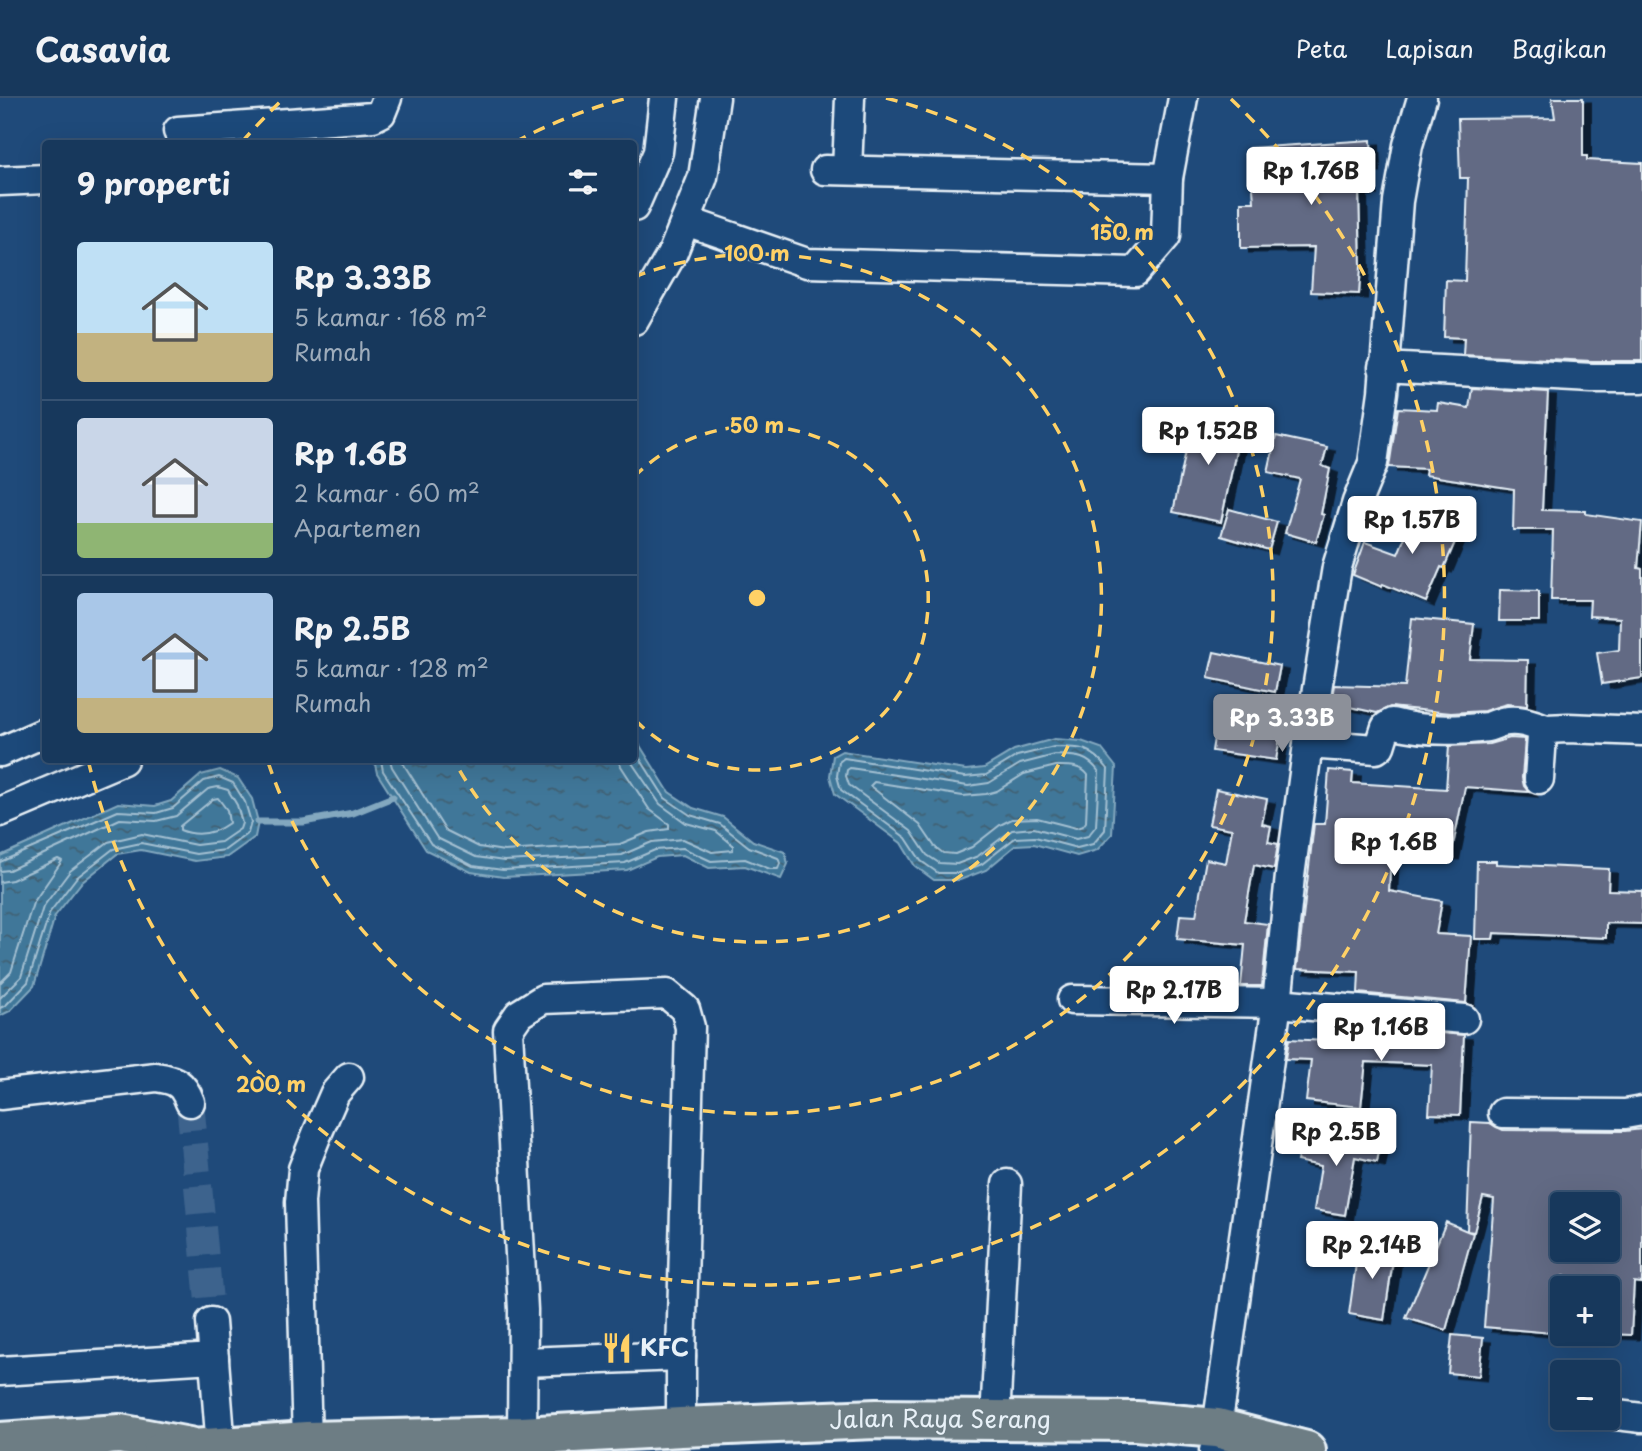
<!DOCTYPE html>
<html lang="id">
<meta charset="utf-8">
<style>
body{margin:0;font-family:"Playpen Sans",sans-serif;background:#244365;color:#f1f3f6;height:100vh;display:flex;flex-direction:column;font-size:26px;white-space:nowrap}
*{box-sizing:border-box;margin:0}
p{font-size:23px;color:#9eacbb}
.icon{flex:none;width:38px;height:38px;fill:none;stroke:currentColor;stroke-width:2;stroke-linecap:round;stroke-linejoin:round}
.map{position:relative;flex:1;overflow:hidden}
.side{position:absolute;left:42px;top:42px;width:595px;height:623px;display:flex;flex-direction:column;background:#17385c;border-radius:7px;box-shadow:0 7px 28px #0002,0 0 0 2px #365272}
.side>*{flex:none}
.buttons{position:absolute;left:1550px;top:1094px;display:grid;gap:14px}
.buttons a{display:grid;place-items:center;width:70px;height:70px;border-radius:7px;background:#17385c;box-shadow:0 7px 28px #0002,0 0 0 2px #365272;font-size:35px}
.price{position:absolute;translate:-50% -60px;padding:0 16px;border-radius:7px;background:#fff;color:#222;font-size:23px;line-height:46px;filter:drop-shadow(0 2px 4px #0008)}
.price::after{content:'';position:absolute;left:50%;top:42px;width:21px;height:16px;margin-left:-10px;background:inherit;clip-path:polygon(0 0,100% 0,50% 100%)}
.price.current{background:#8c9099;color:#fff}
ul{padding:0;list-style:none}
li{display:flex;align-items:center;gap:21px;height:175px;padding:0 35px}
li+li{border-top:2px solid #365272}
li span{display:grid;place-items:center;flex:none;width:196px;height:140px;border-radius:7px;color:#555}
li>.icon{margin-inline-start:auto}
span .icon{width:84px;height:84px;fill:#fffc;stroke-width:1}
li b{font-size:30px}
h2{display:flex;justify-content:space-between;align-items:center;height:84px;padding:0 35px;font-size:30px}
header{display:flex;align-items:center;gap:42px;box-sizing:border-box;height:98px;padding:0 35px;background:#17385c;border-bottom:2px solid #365272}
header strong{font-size:33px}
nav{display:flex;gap:38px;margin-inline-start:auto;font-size:24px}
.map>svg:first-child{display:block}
</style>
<header>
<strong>Casavia</strong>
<nav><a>Peta</a><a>Lapisan</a><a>Bagikan</a></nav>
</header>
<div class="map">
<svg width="1642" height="1353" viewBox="0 0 1642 1353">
<defs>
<pattern id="water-ripples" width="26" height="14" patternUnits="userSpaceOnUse" patternTransform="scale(1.75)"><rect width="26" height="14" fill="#3f7799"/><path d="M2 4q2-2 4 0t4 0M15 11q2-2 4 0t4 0" fill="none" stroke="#426072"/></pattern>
<filter id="shadow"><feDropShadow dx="8" dy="4.5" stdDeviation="0" flood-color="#0009"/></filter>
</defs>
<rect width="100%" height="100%" fill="#1f4a7a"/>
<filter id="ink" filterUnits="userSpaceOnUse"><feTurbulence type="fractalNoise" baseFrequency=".0143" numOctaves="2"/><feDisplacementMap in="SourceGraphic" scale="14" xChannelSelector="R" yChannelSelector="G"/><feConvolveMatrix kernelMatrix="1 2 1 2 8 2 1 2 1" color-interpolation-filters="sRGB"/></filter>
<g filter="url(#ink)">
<g fill="url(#water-ripples)" stroke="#83a8bf" stroke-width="2">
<polygon points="634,638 669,694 693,710 723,719 753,743 785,754 788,766 781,781 745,768 709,770 683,757 657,759 627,772 503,779 471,774 426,752 377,675 374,662 634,662"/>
<polygon points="1054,641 1081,643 1101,650 1116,669 1112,736 1097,752 1077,758 1034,746 1016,747 986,772 960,782 934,782 915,768 901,745 835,696 830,678 833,658 842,653 966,672 984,670 1014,652"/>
<polygon points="220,672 238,680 252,701 258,724 255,739 227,759 195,763 141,752 117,756 81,785 55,818 34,888 10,913 0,918 0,758 118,705 155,708 171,703 201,677"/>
</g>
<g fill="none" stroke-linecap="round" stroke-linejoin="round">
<g stroke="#a4c0d2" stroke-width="2">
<path d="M1054,649C1081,649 1091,649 1108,671L1105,732L1093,746L1077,750L1035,739L1015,740L982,766L959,775H938L921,763L906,740L841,692L837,678L839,664L844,660L965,679L986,677L1017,658Z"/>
<path d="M1055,657C1075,658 1087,657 1099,674L1096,728L1088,738L1076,741L1034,730L1012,732L978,758L957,766L939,765L927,757L911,733L849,687L846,678L847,672L850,670L968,688L989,685L1020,666Z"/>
<polyline points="381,662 383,673 431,746 473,768 503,772 625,765 655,752 683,750 711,763 745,761 770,771 778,771 780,765 778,760 749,749 720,726 690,717 665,700 634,651"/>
<polyline points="390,662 392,669 437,740 476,759 504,763 622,757 652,744 683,741 712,754 733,752 733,747 716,733 686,725 660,706 630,662"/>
<polyline points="401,662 445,732 479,749 504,753 620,746 649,734 669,731 669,726 649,711 617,662"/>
<path d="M1056,668C1067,668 1081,667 1088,677L1086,724L1083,728L1076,730L1037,720L1012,721L1000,727L972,749L955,756L943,755L935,749L920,727L870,688L874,684L963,698L986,696L997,693L1024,676Z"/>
<path d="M218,700L227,712L229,725C214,736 198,739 180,732V728L213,701Z"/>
<polyline points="0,764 118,713 156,715 173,710 204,683 219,679 233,685 245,704 251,724 248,735 225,752 196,756 141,745 113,751 76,780 50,814 28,884 6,907 0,910"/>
<polyline points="0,773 9,772 120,721 156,723 176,718 208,691 218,689 228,692 237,707 242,725 240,731 221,744 196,747 142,736 108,744 70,773 43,809 21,879 0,900"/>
<polyline points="0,784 12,782 58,761 62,763 33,805 11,874 0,885"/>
</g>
<polyline stroke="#83a8bf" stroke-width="7" points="258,724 303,724 353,715 393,699"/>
</g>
<g fill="#626a84" stroke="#e8f1f8" stroke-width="2" fill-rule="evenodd" filter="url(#shadow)">
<polygon points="1552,0 1583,0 1583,58 1587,58 1587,62 1642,65 1642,263 1592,263 1463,257 1464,240 1444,239 1446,182 1465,183 1468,80 1460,80 1458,21 1555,20"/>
<polygon points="1371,42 1372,69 1368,69 1369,92 1359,93 1361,168 1359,196 1311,194 1314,149 1241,150 1241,104 1254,104 1250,50"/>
<polygon points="1472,290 1548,294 1542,412 1586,413 1586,416 1642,424 1638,470 1642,471 1642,580 1602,586 1597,555 1619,552 1620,520 1589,518 1590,502 1551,502 1553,432 1513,432 1514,391 1425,377 1426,371 1389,369 1398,310 1437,312 1438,305 1469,310"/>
<polygon points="1194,315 1242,324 1221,424 1173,414"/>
<polygon points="1276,338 1327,349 1322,368 1330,371 1321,416 1324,417 1316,444 1285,435 1300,381 1268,374"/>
<polygon points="1418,407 1463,425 1444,470 1441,469 1426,504 1383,486 1382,489 1353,477 1365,444 1398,456"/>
<polygon points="1229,411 1277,424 1269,452 1221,438"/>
<polygon points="1500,492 1539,493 1539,523 1499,523"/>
<polygon points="1412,520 1474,526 1470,561 1528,562 1527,608 1507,606 1484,613 1451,615 1390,609 1377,615 1331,605 1334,587 1405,589"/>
<polygon points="1214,554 1280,568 1275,594 1208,580"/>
<polygon points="1217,620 1282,629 1276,662 1212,653"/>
<polygon points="1510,640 1525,641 1522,680 1524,688 1529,694 1465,689 1451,757 1391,753 1389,793 1442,803 1436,836 1471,838 1466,905 1358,895 1359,874 1297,871 1314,726 1325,726 1329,672 1353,674 1352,685 1446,691 1449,648 1489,646"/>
<polygon points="1216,691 1267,701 1262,726 1271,728 1268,744 1278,746 1274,771 1254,767 1244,823 1268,826 1262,888 1241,888 1245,847 1177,841 1180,817 1196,818 1206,761 1226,765 1232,731 1209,727"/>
<polygon points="1477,763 1496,763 1496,766 1609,771 1608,792 1642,793 1642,826 1606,825 1606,840 1494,835 1493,841 1475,841"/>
<polygon points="1357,928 1464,937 1460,1017 1429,1016 1432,967 1366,964 1361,1009 1306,1003 1311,962 1286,961 1289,941 1326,943 1327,931 1356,933"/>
<path d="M1471,1024L1490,1025L1503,1032L1625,1033L1642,1031V1185L1634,1184L1631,1237L1608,1236V1190H1601V1181L1563,1178V1236L1484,1229L1494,1101L1483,1099L1474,1134L1467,1133L1473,1135L1446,1232L1406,1220L1446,1124L1467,1133ZM1563,1106H1608V1152H1563Z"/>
<polygon points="1304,1036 1348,1046 1350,1037 1381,1043 1377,1064 1355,1059 1345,1117 1314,1112 1321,1068 1297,1063"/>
<polygon points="1359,1144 1395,1149 1384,1222 1349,1216"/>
<polygon points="1452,1237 1483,1240 1479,1278 1448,1275"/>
</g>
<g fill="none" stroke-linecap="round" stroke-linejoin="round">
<polyline stroke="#3d638d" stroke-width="28" stroke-dasharray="28 14" stroke-linecap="butt" points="190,1004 211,1224"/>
<defs>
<g id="minor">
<polyline points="178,33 373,19 381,15 387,0"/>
<polyline points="825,72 1168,80"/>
<polyline points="847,72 850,0"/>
<polyline points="0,83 46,81"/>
<polyline points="634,109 658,54 664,0"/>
<polyline points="686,123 807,165 1135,174 1166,138 1168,80 1183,0"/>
<polyline points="634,222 673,154 703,79 715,0"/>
<polyline points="1383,269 1592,280 1642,280"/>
<path d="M1308,646L1376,651L1380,648L1386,629L1392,625C1421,633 1456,633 1487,629C1492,628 1497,625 1502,624C1518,620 1532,626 1546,631"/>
<polyline points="0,654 46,634"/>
<polyline points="1539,681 1542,638 1546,631 1568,630 1642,633"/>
<polyline points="0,714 123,662"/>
<polyline points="1072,902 1277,905 1464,921"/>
<path d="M0,997L156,979C176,982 183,985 190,1004"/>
<polyline points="1503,1015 1625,1016 1642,1013"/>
<polyline points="211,1224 221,1350"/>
<polyline points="524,1264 681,1258"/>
<polyline points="0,1273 214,1260"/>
<polyline points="1608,1316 1642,1320"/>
<polyline points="995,1322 1007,1086"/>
<polyline points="1217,1330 1277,905 1290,778 1308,646 1337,469 1357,404 1373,365 1383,294 1398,103 1408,47 1422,0"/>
<polyline points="522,1338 523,1212 508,932 519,916 543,901 667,896 685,911 690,929 681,1258 681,1329"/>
<polyline points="307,1343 300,1104 303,1071 317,1036 335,995 349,979"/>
<polyline points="1214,1353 1215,1350"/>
</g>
<g id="highway">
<polyline points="0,1344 120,1336 189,1349"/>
<path id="s1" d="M162,1353L307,1343L522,1338L681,1329L876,1321L1136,1323L1217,1330L1306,1353"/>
</g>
</defs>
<use href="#minor" stroke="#e8f1f8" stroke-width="33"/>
<use href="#highway" stroke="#e8f1f8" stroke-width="44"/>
<use href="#minor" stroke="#1f4a7a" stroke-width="28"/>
<use href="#highway" stroke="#6d7d84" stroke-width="38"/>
</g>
</g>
<g fill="none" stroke="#ffd166" stroke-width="3.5" stroke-dasharray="12 9">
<path d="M634 379A172 172 0 1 1 634 621"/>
<path d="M634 179A344 344 0 1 1 455 664"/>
<path d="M515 44A516 516 0 0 1 628 0M886 0A516 516 0 1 1 268 664"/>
<path d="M242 44A688 688 0 0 1 283 1M1231 1A688 688 0 1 1 89 666"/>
</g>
<defs>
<symbol id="restaurant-bare" viewBox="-9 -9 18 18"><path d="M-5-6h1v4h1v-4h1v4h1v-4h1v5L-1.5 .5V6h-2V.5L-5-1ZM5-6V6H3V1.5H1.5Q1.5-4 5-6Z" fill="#ffd166" stroke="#1f4a7a" stroke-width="2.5" paint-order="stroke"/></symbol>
</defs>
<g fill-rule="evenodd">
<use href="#restaurant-bare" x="595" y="1228" width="44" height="44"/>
</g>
<g text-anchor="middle" stroke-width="5" stroke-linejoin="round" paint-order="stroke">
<g font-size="24" font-weight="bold" fill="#e8f1f8" stroke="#1f4a7a" text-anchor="start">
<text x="640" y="1258">KFC</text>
</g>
<g font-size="24" fill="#e8f1f8" stroke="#1f4a7a">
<text dy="8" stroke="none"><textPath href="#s1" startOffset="779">Jalan Raya Serang</textPath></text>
</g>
</g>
<circle cx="757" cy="500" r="10" fill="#ffd166" stroke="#1f4a7a" stroke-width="3.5"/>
<g font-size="21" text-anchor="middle" font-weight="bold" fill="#ffd166" stroke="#1f4a7a" stroke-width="5" stroke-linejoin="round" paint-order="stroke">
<text x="1122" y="142">150 m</text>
<text x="757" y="163">100 m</text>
<text x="757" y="335">50 m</text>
<text x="271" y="994">200 m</text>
</g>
</svg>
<div class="buttons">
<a><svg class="icon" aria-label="layers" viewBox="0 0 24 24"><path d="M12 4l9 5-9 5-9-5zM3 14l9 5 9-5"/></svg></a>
<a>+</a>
<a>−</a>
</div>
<b class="price" style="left:1311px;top:109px">Rp 1.76B</b>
<b class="price" style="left:1208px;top:369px">Rp 1.52B</b>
<b class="price" style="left:1412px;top:458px">Rp 1.57B</b>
<b class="price current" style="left:1282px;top:656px">Rp 3.33B</b>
<b class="price" style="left:1394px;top:780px">Rp 1.6B</b>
<b class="price" style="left:1174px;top:928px">Rp 2.17B</b>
<b class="price" style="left:1381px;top:965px">Rp 1.16B</b>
<b class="price" style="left:1336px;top:1070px">Rp 2.5B</b>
<b class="price" style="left:1372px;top:1183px">Rp 2.14B</b>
<section class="side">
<h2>9 properti<svg class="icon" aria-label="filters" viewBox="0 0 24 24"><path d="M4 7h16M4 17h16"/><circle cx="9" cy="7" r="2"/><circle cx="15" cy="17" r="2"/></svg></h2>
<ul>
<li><span style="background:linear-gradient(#bfe0f5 65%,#c2b280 0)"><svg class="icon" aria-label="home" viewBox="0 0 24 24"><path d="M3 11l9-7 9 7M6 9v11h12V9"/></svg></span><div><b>Rp 3.33B</b><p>5 kamar · 168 m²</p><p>Rumah</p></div></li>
<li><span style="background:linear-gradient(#c9d6e8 75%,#8fb573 0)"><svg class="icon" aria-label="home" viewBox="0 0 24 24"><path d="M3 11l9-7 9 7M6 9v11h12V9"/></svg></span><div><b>Rp 1.6B</b><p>2 kamar · 60 m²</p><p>Apartemen</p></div></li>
<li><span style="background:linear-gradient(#a9c7e8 75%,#c2b280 0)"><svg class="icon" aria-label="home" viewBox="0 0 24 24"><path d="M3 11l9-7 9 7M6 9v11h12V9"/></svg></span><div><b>Rp 2.5B</b><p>5 kamar · 128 m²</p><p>Rumah</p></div></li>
</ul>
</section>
</div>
